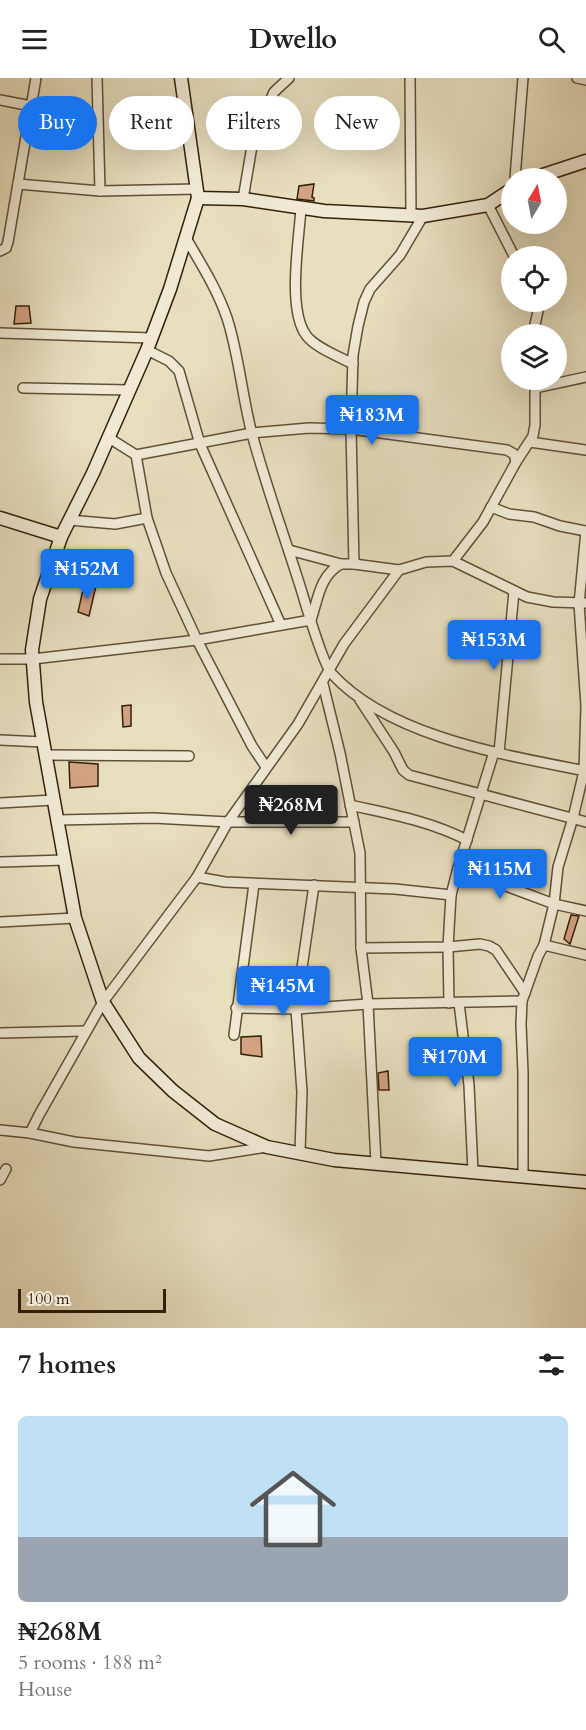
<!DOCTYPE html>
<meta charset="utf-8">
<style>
body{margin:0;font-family:Cardo,serif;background:#f2f2f2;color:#222;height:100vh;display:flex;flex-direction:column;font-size:22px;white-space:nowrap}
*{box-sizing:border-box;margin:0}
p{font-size:20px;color:#767676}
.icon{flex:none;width:33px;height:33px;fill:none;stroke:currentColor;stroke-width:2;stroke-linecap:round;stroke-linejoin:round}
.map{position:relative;height:1250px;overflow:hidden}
.side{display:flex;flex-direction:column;background:#fff;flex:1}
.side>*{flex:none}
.top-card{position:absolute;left:18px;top:18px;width:550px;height:54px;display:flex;gap:12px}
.needle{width:39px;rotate:10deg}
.buttons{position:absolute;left:501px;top:90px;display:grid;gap:12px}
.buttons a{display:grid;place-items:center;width:66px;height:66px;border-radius:50%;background:#fff;box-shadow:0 6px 24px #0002;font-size:30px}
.scale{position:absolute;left:18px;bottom:15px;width:148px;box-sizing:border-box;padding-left:6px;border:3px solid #342008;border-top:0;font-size:16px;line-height:21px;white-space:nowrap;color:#342008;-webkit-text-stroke:4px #f0ead5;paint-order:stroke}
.price{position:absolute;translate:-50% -51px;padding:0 14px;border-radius:6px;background:#1a73e8;color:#fff;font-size:20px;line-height:39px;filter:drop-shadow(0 2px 3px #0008)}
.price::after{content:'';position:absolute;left:50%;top:36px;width:18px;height:14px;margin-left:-9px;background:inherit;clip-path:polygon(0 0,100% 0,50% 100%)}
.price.selected{background:#222;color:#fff}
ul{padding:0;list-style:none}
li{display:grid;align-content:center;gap:12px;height:318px;padding:0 18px}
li+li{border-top:2px solid #e0e0e0}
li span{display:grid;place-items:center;height:186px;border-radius:9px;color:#555}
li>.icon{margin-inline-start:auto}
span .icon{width:108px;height:108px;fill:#fffc;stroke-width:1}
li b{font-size:26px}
h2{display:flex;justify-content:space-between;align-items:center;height:72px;padding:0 18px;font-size:26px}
.chip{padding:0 21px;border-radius:27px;background:#fff;box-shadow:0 6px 24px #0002;font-size:21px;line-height:54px}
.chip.selected{background:#1a73e8;color:#fff}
header{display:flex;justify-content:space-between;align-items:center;height:78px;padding:0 18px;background:#fff;font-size:27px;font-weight:800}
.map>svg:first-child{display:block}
</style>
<header><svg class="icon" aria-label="menu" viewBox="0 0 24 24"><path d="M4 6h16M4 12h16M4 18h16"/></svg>Dwello<svg class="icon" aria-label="search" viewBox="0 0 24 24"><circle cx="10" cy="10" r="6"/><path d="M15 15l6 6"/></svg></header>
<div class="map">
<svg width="586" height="1250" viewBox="0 0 586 1250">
<rect width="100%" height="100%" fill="#e8dfbf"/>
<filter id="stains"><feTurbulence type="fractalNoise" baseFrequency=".00333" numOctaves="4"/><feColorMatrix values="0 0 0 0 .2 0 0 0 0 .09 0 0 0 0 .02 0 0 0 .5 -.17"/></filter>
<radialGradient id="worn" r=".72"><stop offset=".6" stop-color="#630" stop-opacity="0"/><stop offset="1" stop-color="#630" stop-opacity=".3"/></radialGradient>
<g fill="#d3a282" stroke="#342008" stroke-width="1.5">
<polygon points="314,106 312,119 314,120 314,123 297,121 299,108"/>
<polygon points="16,228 29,228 31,245 14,246"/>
<polygon points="84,507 96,508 89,538 78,534"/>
<polygon points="131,627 131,648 123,649 122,628"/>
<polygon points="69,684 98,686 98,708 70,710"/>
<polygon points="571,837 579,838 570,866 564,861"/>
<polygon points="261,958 262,979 241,976 241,959"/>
<polygon points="388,993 389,1012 379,1012 378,995"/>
</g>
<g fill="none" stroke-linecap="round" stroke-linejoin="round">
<defs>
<g id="street">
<polyline points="97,0 100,113"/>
<polyline points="410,0 411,137"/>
<polyline points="577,0 586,2"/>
<polyline points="0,22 31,28"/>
<polyline points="515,100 523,0"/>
<polyline points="18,106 100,113 197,111"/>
<polyline points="243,121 253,62 274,14 289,0"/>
<polyline points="488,127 514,178"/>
<path d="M301,130C299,162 287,231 306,257C314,269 340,279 353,286"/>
<path d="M186,160C201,186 217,211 227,240C239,277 242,318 252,356C266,408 285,460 301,511C306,527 323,587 332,596C390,659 505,677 586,693"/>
<polyline points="0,173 6,170 8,164 36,0"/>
<polyline points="0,255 151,260"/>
<polyline points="533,256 538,233 537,224"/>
<polyline points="147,272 169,283 179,293 200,366 281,547"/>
<polyline points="23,310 130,312"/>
<polyline points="535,310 586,299"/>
<polyline points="109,360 136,377 147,440 166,495 197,562 252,668 266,689"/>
<polyline points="530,364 586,372"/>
<polyline points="136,377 252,355 309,350 351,351 507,372 514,376 516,384 483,444 453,483"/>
<polyline points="516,384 533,358 535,347 535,302"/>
<polyline points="491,429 509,436 534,439 560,448 586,453"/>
<polyline points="69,442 115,446 147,440"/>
<polyline points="289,472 341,486 354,486 399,492"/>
<polyline points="354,486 351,351 353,277 358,248 364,224 370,211 400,177 423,138"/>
<path d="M0,581H33L197,562L311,542C318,521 320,497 341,486"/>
<polyline points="323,606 340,675 360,775 361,870 368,926 376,1085"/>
<polyline points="360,622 394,674 403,692 409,697 586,744"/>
<polyline points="0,662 43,664"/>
<polyline points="499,675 514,513"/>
<polyline points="46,677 189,678"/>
<polyline points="0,725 54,722"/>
<path d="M350,727C390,736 430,743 467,762"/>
<polyline points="58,742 153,740 228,744 354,744"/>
<polyline points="0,784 65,782"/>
<polyline points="458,790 554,826 586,833"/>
<polyline points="197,799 225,804 395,811 451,817"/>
<polyline points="0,844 75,840"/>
<polyline points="544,867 586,877"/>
<polyline points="361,870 448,869 480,866 489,868 496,872 525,915"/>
<polyline points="449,925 448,869 451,817 458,790 494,674"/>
<polyline points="459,925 469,1007 473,1094"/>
<polyline points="236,930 296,931 368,926 522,923"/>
<polyline points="0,955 85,953"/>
<polyline points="234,957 254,806"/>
<polyline points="0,1052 30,1055 74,1064 209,1078 267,1069"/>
<polyline points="30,1055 39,1037 103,924 197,799 228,744 298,646 344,566 399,492 426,484 453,483 527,519 553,524 586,525"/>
<polyline points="300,1074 302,1014 296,931 314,807"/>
<polyline points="523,1098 523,995 521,946 522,923 538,878 544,867 554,826 558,789 573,740 584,693 586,628 579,526 586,453"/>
<polyline points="0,1102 6,1091"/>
</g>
<g id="secondary">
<polyline points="181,0 198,120 170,211 147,272 93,395 61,459 40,521 32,572 36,624 75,840 103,924 139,980 173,1013 215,1046 267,1069 334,1082 586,1104"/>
<polyline points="534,100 586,83"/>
<polyline points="198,120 243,121 324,133 423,138 488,127 512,111"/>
<polyline points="0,440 61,459"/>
</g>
</defs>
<use href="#street" stroke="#615036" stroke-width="12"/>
<use href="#secondary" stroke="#342008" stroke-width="15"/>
<use href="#street" stroke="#f0ead5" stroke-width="9"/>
<use href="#secondary" stroke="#f0ead5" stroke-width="12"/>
</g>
<rect width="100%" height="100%" filter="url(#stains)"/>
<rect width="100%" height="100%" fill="url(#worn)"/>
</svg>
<div class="buttons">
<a><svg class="needle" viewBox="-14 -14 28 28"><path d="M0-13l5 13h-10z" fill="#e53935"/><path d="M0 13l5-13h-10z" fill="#767676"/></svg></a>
<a><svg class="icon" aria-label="locate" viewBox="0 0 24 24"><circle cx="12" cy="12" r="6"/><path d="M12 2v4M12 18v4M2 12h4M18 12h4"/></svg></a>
<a><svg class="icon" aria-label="layers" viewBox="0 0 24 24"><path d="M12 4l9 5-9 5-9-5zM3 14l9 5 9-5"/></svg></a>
</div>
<div class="scale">100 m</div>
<b class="price" style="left:372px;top:368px">₦183M</b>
<b class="price" style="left:87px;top:522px">₦152M</b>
<b class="price" style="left:494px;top:593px">₦153M</b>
<b class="price selected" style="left:291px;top:758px">₦268M</b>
<b class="price" style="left:500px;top:822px">₦115M</b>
<b class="price" style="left:283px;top:939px">₦145M</b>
<b class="price" style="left:455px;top:1010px">₦170M</b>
<div class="top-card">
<a class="chip selected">Buy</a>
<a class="chip">Rent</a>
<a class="chip">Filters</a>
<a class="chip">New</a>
</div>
</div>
<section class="side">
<h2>7 homes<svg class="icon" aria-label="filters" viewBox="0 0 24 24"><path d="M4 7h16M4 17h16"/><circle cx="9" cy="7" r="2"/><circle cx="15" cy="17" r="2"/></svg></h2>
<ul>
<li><span style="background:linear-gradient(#bfe0f5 65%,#9aa5b1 0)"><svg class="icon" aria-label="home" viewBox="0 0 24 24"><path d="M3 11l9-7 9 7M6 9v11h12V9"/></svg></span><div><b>₦268M</b><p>5 rooms · 188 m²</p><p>House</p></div></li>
</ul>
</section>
